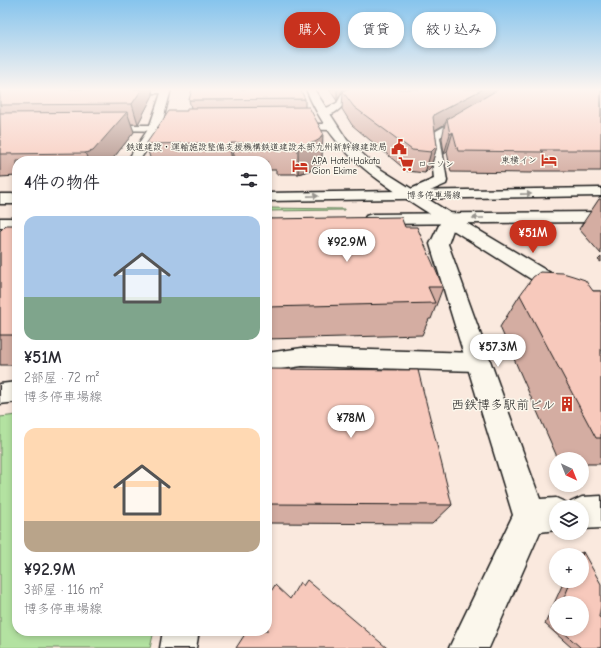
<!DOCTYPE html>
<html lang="ja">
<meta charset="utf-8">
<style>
body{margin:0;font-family:"Comic Neue","Klee One",sans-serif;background:#f2f2f3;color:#2b2b33;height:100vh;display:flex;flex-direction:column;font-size:15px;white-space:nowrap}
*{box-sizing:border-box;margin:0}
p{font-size:13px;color:#7c7c81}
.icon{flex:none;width:22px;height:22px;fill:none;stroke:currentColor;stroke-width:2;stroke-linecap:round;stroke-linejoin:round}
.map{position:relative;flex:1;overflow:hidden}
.side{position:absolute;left:12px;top:156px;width:260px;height:480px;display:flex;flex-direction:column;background:#fff;border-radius:16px;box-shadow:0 2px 6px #0003}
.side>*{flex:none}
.guide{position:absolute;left:284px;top:12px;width:257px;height:36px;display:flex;gap:8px}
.needle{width:26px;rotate:137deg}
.tools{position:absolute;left:549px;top:452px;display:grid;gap:8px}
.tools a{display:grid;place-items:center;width:40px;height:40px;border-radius:50%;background:#fff;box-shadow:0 2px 6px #0003;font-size:20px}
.price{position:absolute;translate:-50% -34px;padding:0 9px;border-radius:14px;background:#fff;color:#222;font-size:13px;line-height:26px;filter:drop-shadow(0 1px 2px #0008)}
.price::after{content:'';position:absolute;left:50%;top:24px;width:12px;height:9px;margin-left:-6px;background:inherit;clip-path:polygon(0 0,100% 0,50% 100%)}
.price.on{background:#c8321e;color:#fff}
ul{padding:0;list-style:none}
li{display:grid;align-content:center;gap:8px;height:212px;padding:0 12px}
li span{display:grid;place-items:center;height:124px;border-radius:12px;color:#555}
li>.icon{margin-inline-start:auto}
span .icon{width:72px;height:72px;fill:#fffc;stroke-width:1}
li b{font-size:17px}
h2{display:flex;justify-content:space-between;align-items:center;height:48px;padding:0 12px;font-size:17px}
.chip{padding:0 14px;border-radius:16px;background:#fff;box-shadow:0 2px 6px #0003;font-size:14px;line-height:36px}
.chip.on{background:#c8321e;color:#fff}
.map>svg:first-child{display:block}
</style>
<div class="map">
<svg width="601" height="648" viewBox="0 0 601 648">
<rect width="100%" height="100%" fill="#fae9de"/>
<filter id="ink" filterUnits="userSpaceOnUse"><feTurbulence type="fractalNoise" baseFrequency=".025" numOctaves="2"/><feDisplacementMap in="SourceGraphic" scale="8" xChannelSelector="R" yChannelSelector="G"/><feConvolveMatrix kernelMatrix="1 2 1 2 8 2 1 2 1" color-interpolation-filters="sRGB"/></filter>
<g filter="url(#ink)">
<g fill="#b3e2a1" stroke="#687f5e">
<polygon points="267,208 344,209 344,210 267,211"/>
<polygon points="17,415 17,631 154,631 150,648 0,648 0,417"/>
</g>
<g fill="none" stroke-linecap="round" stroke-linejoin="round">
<defs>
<g id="minor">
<path d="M345,89H353C348,101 336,119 320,115V111L337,103Z"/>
<polygon points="509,89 518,89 440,137 447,181 446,184 414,198 404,198 402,195 404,192 434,179 430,136 431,134"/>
<polygon points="293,124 331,124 336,127 331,130 289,129 288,127"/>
<polygon points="105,125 175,125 180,128 175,131 101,130 100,128"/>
<polygon points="302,348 477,353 485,356 488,362 485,368 477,371 302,366 267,371 267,353"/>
<polygon points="17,382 17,402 0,404 0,384"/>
<polygon points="163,631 199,631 196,648 160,648"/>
</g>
<g id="tertiary">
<polygon points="118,89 171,89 161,128 139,161 127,161 149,128 161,93 122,93 119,92"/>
<path d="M306,89H314L347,140L377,167L450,213L456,215L458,218L601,303V321L593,318L453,230L448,244L540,499L556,498L567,503L569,506L571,502L582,497L601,496V528L582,529V507H556V530L540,532L489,648H449L513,515L430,244L441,221C381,182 334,158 306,89Z"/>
</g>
<g id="primary">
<polygon points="601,188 601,196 267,201 267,193"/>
<rect x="0" y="194" width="17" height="10"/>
<polygon points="601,212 601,222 372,224 366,222 364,219 366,216 372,214"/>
<rect x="0" y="218" width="17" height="10"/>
</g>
</defs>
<use href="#minor" stroke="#1c1c1c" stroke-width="3"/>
<use href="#tertiary" stroke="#1c1c1c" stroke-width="3"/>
<use href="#primary" stroke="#1c1c1c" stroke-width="3"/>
<use href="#minor" fill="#fbf7ec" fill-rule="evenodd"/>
<use href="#tertiary" fill="#fbf7ec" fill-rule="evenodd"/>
<use href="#primary" fill="#fbf7ec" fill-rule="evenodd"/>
</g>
<g fill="#d4ada2" stroke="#1c1c1c" fill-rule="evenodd">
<polygon points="0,89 152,89 153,95 138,124 131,124 134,132 111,161 17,161 17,176 0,177"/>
<polygon points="329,89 343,89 337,101"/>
<polygon points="601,89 601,171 533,171 532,173 451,172 447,152 444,154 442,138 445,124 435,130 437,146 431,167 425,173 407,171 352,125 342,109 343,92"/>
<polygon points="305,99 305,107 322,159 319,166 314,169 298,174 276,174 276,170 267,170 267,161 151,161 146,144 191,108 189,100"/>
<polygon points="599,199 601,199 601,254 579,229"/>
<polygon points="267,219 405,227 443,287 431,319 429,319 422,335 267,339"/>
<polygon points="17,222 17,365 0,365 0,231 14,225"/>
<polygon points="601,257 601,262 598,260"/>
<polygon points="593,291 601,291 601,464 582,464 582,459 558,459 500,327 520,295"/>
<polygon points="267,369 452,505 432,524 267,523"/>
<path d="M583,552L599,617L601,648H572L545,624L564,581H582V555H575ZM556,603H582V629H556Z"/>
</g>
<g fill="#ad8d84" stroke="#1c1c1c">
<polygon points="142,89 152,89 153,95 138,124 132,104"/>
<polygon points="337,89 343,89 337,101"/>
<polygon points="483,89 507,89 447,119 445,124 430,133 433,117 435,114"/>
<polygon points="127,112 134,132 111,161 89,161 85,153"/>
<polygon points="453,132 447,152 444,154 450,134"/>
<polygon points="323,133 322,159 319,166 314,169 298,174 298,147"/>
<polygon points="231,143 234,161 232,161 230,148"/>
<polygon points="437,146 431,167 425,173 431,152"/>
</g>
<g fill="#f7c9bc" stroke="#1c1c1c">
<polygon points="0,89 142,89 132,104 0,105"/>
<polygon points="192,89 300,89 305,99 189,100"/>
<polygon points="346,89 483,89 435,114 433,117 437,146 431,152 412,150 354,107 343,92"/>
<polygon points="499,89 601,89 601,150 541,150 543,152 458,151 453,132 450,134 447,119"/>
<polygon points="309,107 323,133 320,139 315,142 298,147 275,147 276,143 231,143 230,148 201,148 202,143 146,144 169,111 187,111 187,108"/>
<polygon points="127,112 93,151 85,153 0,154 0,113"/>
<polygon points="401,217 405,227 417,227 443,287 428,287 435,303 267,307 267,219"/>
<polygon points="16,222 17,222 17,335 0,335 0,231 6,225 14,225"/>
<polygon points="540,272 563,273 573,276 585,280 593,291 601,291 601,438 596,438 520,295 533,277"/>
<polygon points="267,369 418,370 452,505 267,504"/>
<polygon points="583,552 601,584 601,605 599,617 601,618 601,648 581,648 560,629 582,629 582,603 562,603 571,581 582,581 582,556"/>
<polygon points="307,580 387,648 236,648 247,631 267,631 267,598 275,585 290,599 300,582 303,586"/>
<polygon points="556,616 556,626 553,623"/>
</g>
<defs><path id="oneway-solid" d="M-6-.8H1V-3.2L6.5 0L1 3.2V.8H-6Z"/></defs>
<g fill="#97948e">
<use href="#oneway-solid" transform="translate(526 194) rotate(-1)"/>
<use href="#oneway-solid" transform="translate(313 196) rotate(-1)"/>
<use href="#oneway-solid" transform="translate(478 218) rotate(180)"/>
</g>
</g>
<linearGradient id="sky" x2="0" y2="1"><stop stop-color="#86c4ed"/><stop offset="0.5" stop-color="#fdf5f0"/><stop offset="1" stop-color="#fdf5f0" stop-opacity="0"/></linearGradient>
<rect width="601" height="179" fill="url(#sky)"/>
<defs>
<symbol id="civic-bare" viewBox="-9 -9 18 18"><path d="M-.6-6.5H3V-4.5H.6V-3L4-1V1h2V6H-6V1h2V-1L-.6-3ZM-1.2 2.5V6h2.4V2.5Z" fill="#c8321e" stroke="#fbf7ec" stroke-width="2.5" paint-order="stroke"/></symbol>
<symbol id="hotel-bare" viewBox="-9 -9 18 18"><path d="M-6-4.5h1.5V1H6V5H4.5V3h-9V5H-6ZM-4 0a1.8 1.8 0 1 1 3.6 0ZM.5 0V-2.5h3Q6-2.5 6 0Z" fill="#c8321e" stroke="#fbf7ec" stroke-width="2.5" paint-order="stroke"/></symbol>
<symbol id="supermarket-bare" viewBox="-9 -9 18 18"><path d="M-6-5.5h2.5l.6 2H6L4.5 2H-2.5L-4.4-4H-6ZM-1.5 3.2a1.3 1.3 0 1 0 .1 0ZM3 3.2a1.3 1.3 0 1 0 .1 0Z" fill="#c8321e" stroke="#fbf7ec" stroke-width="2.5" paint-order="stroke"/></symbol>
<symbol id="building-bare" viewBox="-9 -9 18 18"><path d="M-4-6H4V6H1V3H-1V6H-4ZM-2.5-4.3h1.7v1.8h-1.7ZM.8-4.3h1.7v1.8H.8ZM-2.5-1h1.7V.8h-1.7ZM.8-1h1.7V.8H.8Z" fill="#c8321e" stroke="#fbf7ec" stroke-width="2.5" paint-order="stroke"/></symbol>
</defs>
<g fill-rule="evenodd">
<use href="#civic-bare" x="388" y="136" width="22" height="22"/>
<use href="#hotel-bare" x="538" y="149" width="22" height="22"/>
<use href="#supermarket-bare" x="395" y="153" width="22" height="22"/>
<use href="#hotel-bare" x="289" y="155" width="22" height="22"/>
<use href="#building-bare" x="556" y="393" width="22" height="22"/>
</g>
<g text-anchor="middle" stroke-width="3" stroke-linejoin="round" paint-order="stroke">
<g font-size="9" fill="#1c1c1c" stroke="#fbf7ec" text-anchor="end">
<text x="387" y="150">鉄道建設・運輸施設整備支援機構鉄道建設本部九州新幹線建設局</text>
<text x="537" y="163">東横イン</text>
<text x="312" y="164" text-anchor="start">APA Hotel Hakata<tspan x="312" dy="10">Gion Ekime</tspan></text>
<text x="418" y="167" text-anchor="start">ローソン</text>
</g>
<g font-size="9" fill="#1c1c1c" stroke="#fbf7ec">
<text x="434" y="198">博多停車場線</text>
</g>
<g font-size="13" fill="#1c1c1c" stroke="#fbf7ec" text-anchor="end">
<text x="555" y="409">西鉄博多駅前ビル</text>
</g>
</g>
</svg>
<div class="tools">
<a><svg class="needle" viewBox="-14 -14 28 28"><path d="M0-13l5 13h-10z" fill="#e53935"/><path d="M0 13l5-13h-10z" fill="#7c7c81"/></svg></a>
<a><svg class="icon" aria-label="layers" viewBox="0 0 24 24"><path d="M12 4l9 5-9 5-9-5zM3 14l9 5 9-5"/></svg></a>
<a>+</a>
<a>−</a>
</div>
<b class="price on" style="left:533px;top:254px">¥51M</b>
<b class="price" style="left:347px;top:263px">¥92.9M</b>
<b class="price" style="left:498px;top:368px">¥57.3M</b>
<b class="price" style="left:351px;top:439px">¥78M</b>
<div class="guide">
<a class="chip on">購入</a>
<a class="chip">賃貸</a>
<a class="chip">絞り込み</a>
</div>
<section class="side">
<h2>4件の物件<svg class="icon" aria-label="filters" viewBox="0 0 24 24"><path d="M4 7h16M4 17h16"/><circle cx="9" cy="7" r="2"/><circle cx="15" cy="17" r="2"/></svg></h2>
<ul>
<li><span style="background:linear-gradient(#a9c7e8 65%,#7fa58c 0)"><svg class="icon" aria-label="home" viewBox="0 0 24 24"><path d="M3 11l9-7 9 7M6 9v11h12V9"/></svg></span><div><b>¥51M</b><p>2部屋 · 72 m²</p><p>博多停車場線</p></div></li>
<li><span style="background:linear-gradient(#ffd9b3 75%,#b9a48a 0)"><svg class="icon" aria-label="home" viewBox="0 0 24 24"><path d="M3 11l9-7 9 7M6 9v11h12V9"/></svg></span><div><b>¥92.9M</b><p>3部屋 · 116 m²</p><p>博多停車場線</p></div></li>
</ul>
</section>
</div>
